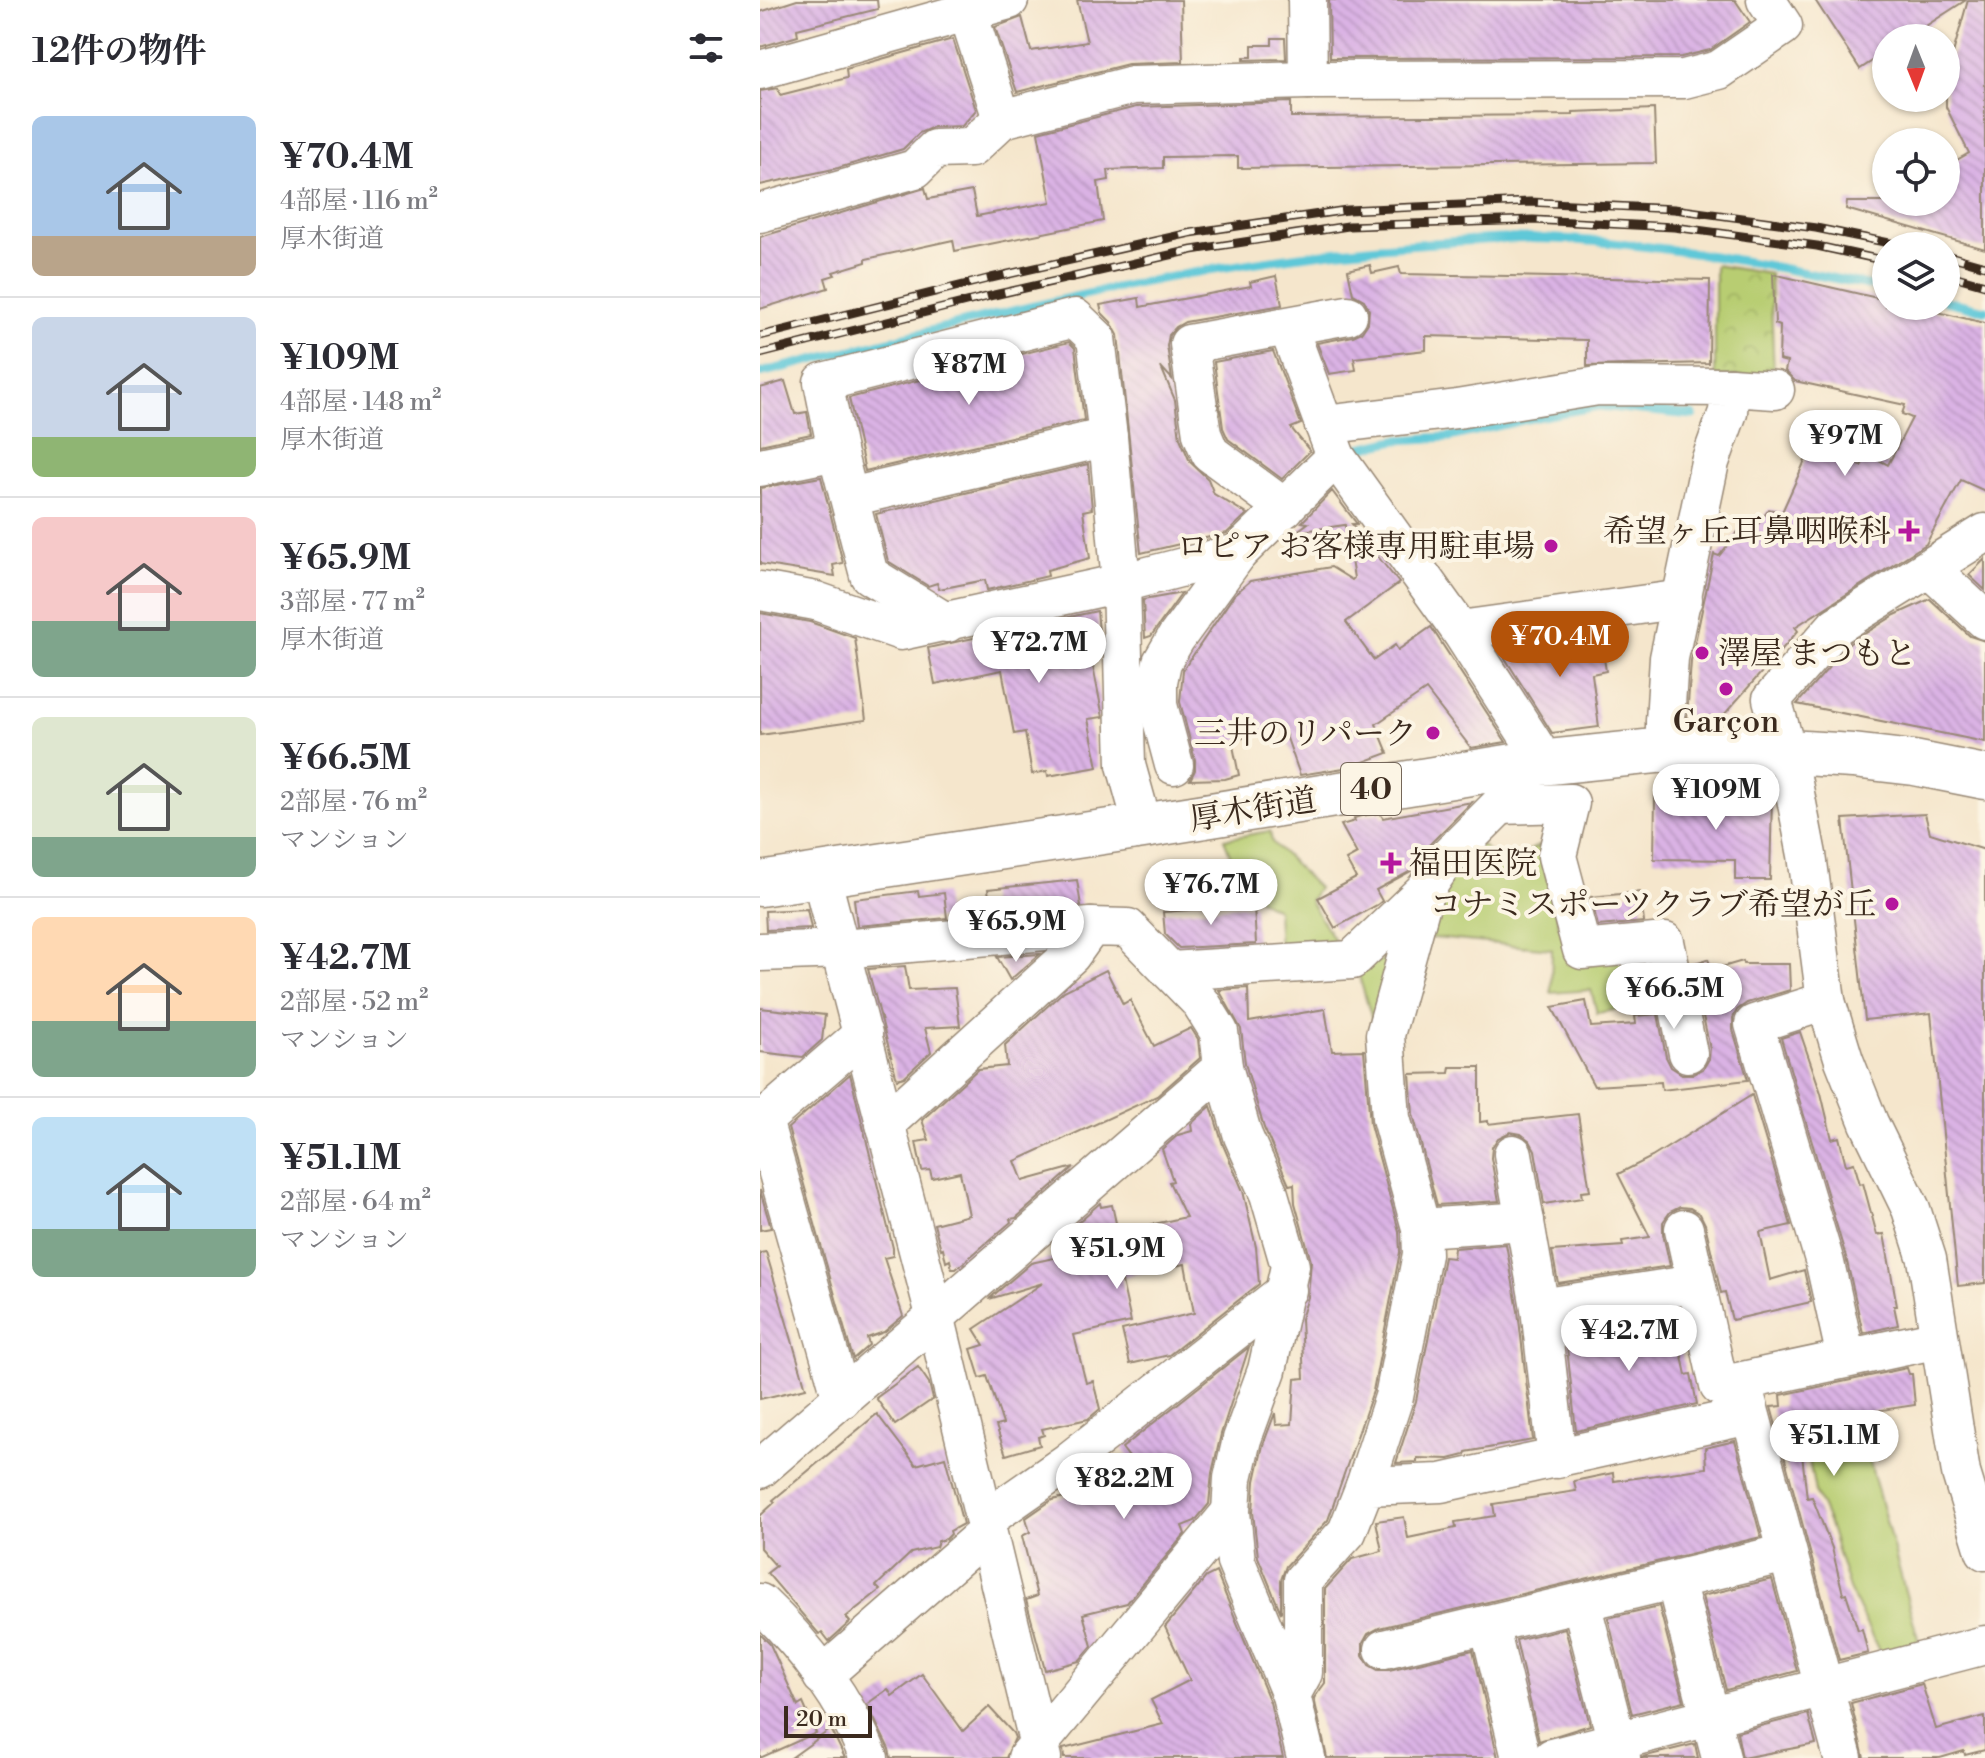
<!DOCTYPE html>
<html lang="ja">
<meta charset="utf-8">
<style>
body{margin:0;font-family:"Libre Bodoni","Noto Serif JP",serif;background:#f2f2f3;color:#2b2b33;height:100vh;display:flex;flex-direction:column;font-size:30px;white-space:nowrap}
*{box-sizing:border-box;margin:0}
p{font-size:26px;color:#7c7c81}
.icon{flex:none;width:44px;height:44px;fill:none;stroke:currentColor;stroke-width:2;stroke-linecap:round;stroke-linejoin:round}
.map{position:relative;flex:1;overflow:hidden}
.drawer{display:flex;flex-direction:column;background:#fff;width:760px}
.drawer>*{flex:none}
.needle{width:52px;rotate:179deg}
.fabs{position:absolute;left:1112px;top:24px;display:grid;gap:16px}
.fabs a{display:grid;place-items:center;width:88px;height:88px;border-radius:50%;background:#fff;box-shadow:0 2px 6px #0004;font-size:40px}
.scale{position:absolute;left:24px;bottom:20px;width:88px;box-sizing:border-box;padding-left:8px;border:4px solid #3b2a1e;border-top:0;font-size:22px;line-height:28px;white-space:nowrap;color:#3b2a1e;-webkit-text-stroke:6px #fcf5e5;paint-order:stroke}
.price{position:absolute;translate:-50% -68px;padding:0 18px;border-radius:28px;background:#fff;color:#222;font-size:26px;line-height:52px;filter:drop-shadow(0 2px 4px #0008)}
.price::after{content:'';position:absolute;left:50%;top:48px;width:24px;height:18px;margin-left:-12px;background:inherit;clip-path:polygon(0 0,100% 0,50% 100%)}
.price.active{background:#b45309;color:#fff}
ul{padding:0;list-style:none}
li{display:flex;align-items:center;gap:24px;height:200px;padding:0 32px}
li+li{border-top:2px solid #e1e1e2}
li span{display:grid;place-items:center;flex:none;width:224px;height:160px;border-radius:12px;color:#555}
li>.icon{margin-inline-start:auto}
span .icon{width:96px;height:96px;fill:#fffc;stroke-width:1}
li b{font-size:34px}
h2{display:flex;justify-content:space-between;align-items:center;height:96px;padding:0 32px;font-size:34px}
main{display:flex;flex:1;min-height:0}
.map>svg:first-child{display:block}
</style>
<main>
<section class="drawer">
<h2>12件の物件<svg class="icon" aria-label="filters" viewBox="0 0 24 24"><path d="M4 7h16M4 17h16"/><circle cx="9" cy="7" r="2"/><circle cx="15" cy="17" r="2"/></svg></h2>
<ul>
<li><span style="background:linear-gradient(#a9c7e8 75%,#b9a48a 0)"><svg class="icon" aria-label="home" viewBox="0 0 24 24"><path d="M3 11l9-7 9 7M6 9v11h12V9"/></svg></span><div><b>¥70.4M</b><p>4部屋 · 116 m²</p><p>厚木街道</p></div></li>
<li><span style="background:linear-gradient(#c9d6e8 75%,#8fb573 0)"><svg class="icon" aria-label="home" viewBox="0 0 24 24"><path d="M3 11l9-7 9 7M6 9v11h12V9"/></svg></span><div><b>¥109M</b><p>4部屋 · 148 m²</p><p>厚木街道</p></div></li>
<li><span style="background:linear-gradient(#f6c9c9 65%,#7fa58c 0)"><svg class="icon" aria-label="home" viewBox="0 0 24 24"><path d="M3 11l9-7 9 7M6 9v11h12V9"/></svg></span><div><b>¥65.9M</b><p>3部屋 · 77 m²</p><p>厚木街道</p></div></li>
<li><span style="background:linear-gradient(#dfe7d0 75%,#7fa58c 0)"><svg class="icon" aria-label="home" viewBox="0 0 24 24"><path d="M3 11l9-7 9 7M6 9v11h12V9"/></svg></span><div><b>¥66.5M</b><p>2部屋 · 76 m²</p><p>マンション</p></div></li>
<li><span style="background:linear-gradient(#ffd9b3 65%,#7fa58c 0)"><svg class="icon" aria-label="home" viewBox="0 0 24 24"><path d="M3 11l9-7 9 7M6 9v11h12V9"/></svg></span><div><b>¥42.7M</b><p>2部屋 · 52 m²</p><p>マンション</p></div></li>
<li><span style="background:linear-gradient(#bfe0f5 70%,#7fa58c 0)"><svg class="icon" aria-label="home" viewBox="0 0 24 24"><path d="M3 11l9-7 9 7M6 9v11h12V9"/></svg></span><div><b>¥51.1M</b><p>2部屋 · 64 m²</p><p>マンション</p></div></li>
</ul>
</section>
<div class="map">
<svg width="1225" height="1758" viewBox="0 0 1225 1758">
<defs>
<pattern id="park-crowns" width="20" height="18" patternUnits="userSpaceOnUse" patternTransform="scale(2)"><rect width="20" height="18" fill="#b8cd72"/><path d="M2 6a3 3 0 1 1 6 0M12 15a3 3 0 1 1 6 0" fill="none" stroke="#9fb062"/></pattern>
<pattern id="building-back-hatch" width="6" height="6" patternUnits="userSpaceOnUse" patternTransform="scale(2)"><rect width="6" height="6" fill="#dab2e4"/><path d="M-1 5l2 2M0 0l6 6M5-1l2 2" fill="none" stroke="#bc99c3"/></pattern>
</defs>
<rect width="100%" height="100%" fill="#fcf5e5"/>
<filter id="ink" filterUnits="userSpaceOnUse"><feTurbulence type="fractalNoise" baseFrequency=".0125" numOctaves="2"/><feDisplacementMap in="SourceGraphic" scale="16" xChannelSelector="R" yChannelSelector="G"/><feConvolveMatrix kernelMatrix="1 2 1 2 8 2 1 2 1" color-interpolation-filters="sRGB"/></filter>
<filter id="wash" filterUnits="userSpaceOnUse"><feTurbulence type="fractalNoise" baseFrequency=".006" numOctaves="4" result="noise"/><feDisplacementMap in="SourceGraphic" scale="32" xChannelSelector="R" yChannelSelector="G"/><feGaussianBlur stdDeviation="1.8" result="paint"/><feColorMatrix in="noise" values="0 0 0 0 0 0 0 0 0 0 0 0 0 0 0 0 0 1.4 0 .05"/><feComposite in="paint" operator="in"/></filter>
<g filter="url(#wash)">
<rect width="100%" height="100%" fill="#f5e6cc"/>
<g fill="#b8cd72" stroke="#7a7c48" stroke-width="2">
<path d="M510,831L512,842L558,888L550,901L577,945L519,952L517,909C478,891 479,876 464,839Z"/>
<polygon points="718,842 742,864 780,845 799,926 893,956 903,1001 837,1013 831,990 791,993 792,949 664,937 673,899"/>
<polygon points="635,948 614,1026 597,969 606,959 619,962"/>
<polygon points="1099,1422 1159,1642 1120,1653 1089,1589 1069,1524 1055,1492 1044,1433"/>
</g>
<polygon fill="url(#park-crowns)" stroke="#7a7c48" stroke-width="2" points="955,265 1010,274 1014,376 955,376"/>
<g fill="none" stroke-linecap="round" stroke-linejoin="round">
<g stroke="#5ec8d8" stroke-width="9">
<polyline points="1186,301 1225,310"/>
<path d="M0,373C217,320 434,259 658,244C704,241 751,237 797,239C907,244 1018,267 1126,289"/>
<polyline points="592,450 636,440 689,437 771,418 838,406 933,415"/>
</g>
</g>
<g id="blocks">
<g fill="url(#building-back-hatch)">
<polygon points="37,0 117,0 118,9 37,29 38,36 0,47 0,12"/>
<polygon points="317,0 421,0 423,62 368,64 257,92 235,27 262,17 271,51 327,42"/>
<polygon points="569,0 975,0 990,22 950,50 921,57 570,58"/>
<polygon points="1055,0 1206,0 1147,38 1126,38 1126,52 1100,69"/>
<polygon points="1208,0 1225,0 1225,249 1086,209 1087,202 1186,202 1186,166 1209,153 1186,107 1186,78"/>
<polygon points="512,38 525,38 526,59 484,60 484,57 492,57 492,45 512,45"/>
<polygon points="193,39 216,110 202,126 173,127 159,133 143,149 78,168 0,185 0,91 18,88 20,95 87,78 86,69"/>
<polygon points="531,102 531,117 813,115 813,112 894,109 896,163 478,168 478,156 403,157 403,168 348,170 349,180 338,182 343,221 195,251 193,240 106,259 106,262 73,272 75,275 65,278 68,288 0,309 0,237 165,188 168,199 212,191 217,216 291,202 278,132 376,107"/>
<polygon points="610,265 612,273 639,267 641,274 950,280 949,363 827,366 827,340 666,336 666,350 594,358 596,370 569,374 557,343 593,336 602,332 608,323 609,310 604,300 593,294 588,270"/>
<polygon points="1013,274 1126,300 1126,306 1152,306 1225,323 1225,491 1201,480 1166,544 1035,627 1038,631 963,716 927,718 931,661 954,554 959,556 985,523 994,530 1009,509 1022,512 1052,445 1101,466 1108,454 1128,465 1152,418 1142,414 1145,405 1035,381 1025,371 1027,362 1019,360 1020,326 1015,324"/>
<polygon points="516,276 522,305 425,322 416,327 409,335 407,346 412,379 401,367 415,400 420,438 430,462 448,479 454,494 487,514 467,533 381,553 358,335 351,322 342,313 340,305 379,298 380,307 491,286 490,282"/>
<polygon points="309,342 315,348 324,420 105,471 89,398"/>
<polygon points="513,351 541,424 531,428 550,451 522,479 468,439 463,428 454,362"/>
<polygon points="25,381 35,414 47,412 51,434 0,445 0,388"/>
<polygon points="328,464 332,509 323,511 330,558 287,570 288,576 227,590 225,580 179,589 177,583 168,586 128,561 116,514"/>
<polygon points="61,477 83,563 73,565 75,576 0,564 0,488"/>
<polygon points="572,491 597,524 592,524 639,583 586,622 614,660 635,645 638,650 671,627 746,742 711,748 666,690 616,724 628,753 590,767 540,775 523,727 472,741 479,775 465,779 430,780 435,770 435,760 420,702 423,670 474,595 490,581 571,567 592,580 594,578 585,525 536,532 548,523 542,522"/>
<polygon points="1225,559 1225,590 1209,575"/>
<polygon points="422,593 391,636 385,638 383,600"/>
<polygon points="1170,599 1210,636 1225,641 1225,742 1037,704 1090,643 1135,615"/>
<polygon points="337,611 341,650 330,651 343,717 328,719 338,767 288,776 287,771 272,774 265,732 254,734 242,670 175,684 168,648"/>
<polygon points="0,613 50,622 95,638 106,720 0,735"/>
<polygon points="840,633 846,671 832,674 839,727 792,733 738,647"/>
<polygon points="895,796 1012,798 1010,880 975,880 975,860 894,859"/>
<polygon points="712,802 669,845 651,871 616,890 622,901 617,905 575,928 558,898 596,878 586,860 597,854 581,825 595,821 594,818 601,816 620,813 623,818"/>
<polygon points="1165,814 1170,833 1225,850 1225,1283 1198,1286 1171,1013 1105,1020 1083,819"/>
<polygon points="317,880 321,906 231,914 228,889"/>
<polygon points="158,891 159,896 184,893 187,918 97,926 94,899"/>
<polygon points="880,892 884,922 838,926 831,897"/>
<polygon points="494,905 496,944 419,948 405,934 403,912"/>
<polygon points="47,909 51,928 6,930 5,911"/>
<polygon points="280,954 250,980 237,957"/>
<polygon points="948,959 952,970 983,961 984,964 1029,964 1030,990 987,1003 977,1010 973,1018 973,1030 988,1080 902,1090 901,1082 834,1086 792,1007 826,1001 831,1027 876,1024 875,1016 898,1014 906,1057 911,1067 922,1074 933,1074 943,1069 949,1059 950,1049 932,964"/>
<polygon points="145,966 149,990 195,988 200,1026 165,1028 171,1052 144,1077 137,1079 108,969"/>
<polygon points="346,970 363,1004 370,1000 394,1046 431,1028 438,1039 440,1058 397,1096 255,1161 263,1181 314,1167 256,1218 250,1219 251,1222 196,1269 192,1269 190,1260 186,1262 183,1248 181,1249 174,1224 209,1215 200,1172 172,1178 170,1170 162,1171 156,1142 169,1140 162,1120 218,1069 247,1066 245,1045 304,991"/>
<polygon points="488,988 489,1022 565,1009 572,1051 604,1050 610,1124 639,1231 640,1252 613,1391 568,1520 526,1566 521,1580 521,1613 498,1557 493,1512 495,1481 503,1445 515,1413 516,1425 532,1424 535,1379 544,1378 541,1319 548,1297 551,1261 535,1203 534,1184 529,1185 504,1128 485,1063 481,1029 459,990"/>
<polygon points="0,1008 65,1015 62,1040 43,1057 0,1052"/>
<polygon points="1040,1032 1061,1093 1072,1139 1079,1137 1086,1165 1094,1163 1100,1184 1103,1183 1117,1235 1124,1234 1137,1306 1134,1306 1138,1325 1103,1333 1086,1257 1021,1038"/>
<polygon points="690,1067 720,1067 720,1122 728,1121 728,1124 818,1114 830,1191 821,1192 822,1198 784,1204 775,1150 770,1141 761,1134 750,1132 738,1138 732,1147 731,1158 739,1201 677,1205 653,1114 650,1074 689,1073"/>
<polygon points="90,1074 133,1248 133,1256 124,1258 143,1316 124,1332 107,1338 109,1345 93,1359 28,1128"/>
<polygon points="992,1095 1031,1225 1000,1232 1010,1280 1044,1270 1051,1302 972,1320 965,1292 961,1293 945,1224 940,1214 930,1208 920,1207 910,1212 903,1222 903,1234 910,1266 798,1283 792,1251 863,1246 862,1241 890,1237 858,1174 892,1157"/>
<polygon points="451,1106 463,1145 483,1191 496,1247 499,1284 409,1355 370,1364 362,1330 434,1313 425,1264 361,1277 371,1322 314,1335 326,1383 333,1381 340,1409 328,1419 282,1429 284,1435 278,1437 280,1445 246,1455 236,1426 243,1424 227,1376 220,1378 211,1349 224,1345 214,1329 283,1283 229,1299 271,1263 303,1256 300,1238 340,1203 341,1207 352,1205 358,1232 426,1217 409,1182 413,1181 402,1149 418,1135 432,1131 431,1124"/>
<polygon points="0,1190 11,1228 0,1230"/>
<polygon points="746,1244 758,1311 773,1440 706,1452 705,1455 689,1459 657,1458 657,1462 636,1463 656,1401 684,1257 693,1258 694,1248"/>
<polygon points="6,1252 46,1388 0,1399 0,1253"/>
<polygon points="919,1309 924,1330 917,1332 926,1375 931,1374 937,1404 816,1431 806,1338 869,1332 868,1323 895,1319 893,1313"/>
<polygon points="489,1347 461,1434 452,1473 449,1504 435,1521 422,1526 425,1534 367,1603 323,1614 332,1646 319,1661 285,1670 266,1600 277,1596 262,1536 270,1532 266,1518 292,1500 322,1493 375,1465 362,1448"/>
<polygon points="158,1367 169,1383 173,1399 135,1425 116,1398"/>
<polygon points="1147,1368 1149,1374 1152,1374 1155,1405 1069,1418 1070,1422 1039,1428 1047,1498 1052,1497 1072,1548 1083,1594 1086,1593 1098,1630 1102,1629 1108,1653 1079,1660 1011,1407 1022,1406 1021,1395"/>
<polygon points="117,1414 156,1465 185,1457 203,1524 190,1531 191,1534 186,1539 178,1541 176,1547 151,1553 116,1586 120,1590 86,1617 90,1622 69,1641 62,1632 59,1634 7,1573 16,1566 0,1548 0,1516 15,1502 13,1500"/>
<polygon points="975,1441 1001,1537 619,1628 608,1634 603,1643 603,1655 609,1665 618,1670 629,1670 713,1650 738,1758 567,1758 554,1698 565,1683 565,1589 592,1559 622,1551 616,1521 644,1517 648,1538 696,1528 695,1522 735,1516 733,1504 816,1491 814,1481 853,1473 854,1481 946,1468 945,1448"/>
<polygon points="456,1572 510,1702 523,1758 304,1758 303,1749 403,1724 391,1700 430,1680 405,1627 446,1577"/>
<polygon points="1012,1579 1037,1671 966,1690 942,1596"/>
<polygon points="899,1606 924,1701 872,1714 848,1618"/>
<polygon points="805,1628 830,1725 779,1741 756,1640"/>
<polygon points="0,1634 10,1644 38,1706 43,1703 56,1733 0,1758"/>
<polygon points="162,1674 203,1731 229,1707 253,1733 255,1738 246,1758 131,1758 129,1749 107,1704 128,1689 132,1696"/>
<polygon points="1162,1684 1176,1729 1225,1716 1225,1750 1205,1755 1204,1751 1180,1758 1104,1758 1091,1703"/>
<polygon points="1048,1714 1056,1744 982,1758 977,1732"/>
<polygon points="71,1729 85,1758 31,1758"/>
<polygon points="935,1744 938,1758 882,1758 882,1757"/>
</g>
</g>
</g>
<g filter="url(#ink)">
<use href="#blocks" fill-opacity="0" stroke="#988875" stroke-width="2"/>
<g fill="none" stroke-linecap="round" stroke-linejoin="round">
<defs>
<g id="minor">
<polyline points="547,0 548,80"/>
<polyline points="208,13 242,119"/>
<polyline points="0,70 249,0"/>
<polyline points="0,213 155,169 175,149 211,148 242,119 373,85 548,80 924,79 959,70 1023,26 1006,0"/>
<polyline points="528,327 576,457 700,630 785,762"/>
<polyline points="970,387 1015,390"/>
<polyline points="564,425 697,409 838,386 970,387 968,412 950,462 909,658 905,721 905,750"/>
<polyline points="0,467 77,451"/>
<polyline points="90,497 348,437"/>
<polyline points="525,508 450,453 442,434 429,344 588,315"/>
<polyline points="1225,533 1076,626 1012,699 1027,752 1047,855 1066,1001 1084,1060 1109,1123 1151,1209 1167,1259 1201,1473 1225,1551"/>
<polyline points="1170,569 1225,620"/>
<polyline points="0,591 56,601 141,631 361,583 478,553"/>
<polyline points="187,623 109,575 77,451 63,382 315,318 336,338 348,437 361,583 366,765 383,826"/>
<polyline points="700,630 923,599"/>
<polyline points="414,765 398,705 398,682 402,662 416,638 478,553 576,457"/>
<polyline points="740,805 810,803 797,856 822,950 905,942 928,1053"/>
<polyline points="61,876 175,1315 282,1758"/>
<polyline points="0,952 82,949 331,927"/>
<polyline points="410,971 592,960 663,892"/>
<polyline points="1066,1001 994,1024 1065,1263 1086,1358"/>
<polyline points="125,1124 311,955 331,927 368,928 441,1003 459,1032 463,1067 483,1136 509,1194 530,1266 507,1370 482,1439 473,1478 471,1512 476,1562 531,1695 546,1758"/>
<polyline points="753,1154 780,1308 797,1459"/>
<polyline points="661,1228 765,1221"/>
<polyline points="924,1229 959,1386 1179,1339"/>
<polyline points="780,1308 935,1284"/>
<polyline points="982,1383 1083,1758"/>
<polyline points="82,1399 3,1120 103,1034"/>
<polyline points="0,1469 463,1067"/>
<polyline points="605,1486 634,1397 662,1254 661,1228 631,1118 625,1035 665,890 685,860 740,805 760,765"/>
<polyline points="225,1520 308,1462 527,1290"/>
<polyline points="915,1580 961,1758"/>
<polyline points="821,1602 861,1758"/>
<path d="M0,1603C45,1645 87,1701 109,1758"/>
<polyline points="729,1624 761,1758"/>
<polyline points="624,1649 1027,1553"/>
<polyline points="62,1676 227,1532"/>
<polyline points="531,1695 543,1673 543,1580 587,1532 605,1486 681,1483 990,1415"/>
<polyline points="267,1758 471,1512"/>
<polyline points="792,1758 1225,1645"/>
</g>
<polyline id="major" points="0,884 383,826 760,765 905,750 978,749 1093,756 1154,763 1225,777"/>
</defs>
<use href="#minor" stroke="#988875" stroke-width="41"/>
<use href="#major" stroke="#988875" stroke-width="47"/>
<use href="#minor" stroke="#fff" stroke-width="38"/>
<use href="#major" stroke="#fff" stroke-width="44"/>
<defs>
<g id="rail">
<polyline points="1186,255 1225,266"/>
<polyline points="1186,274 1225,285"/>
<polyline points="0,336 231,278 430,233 587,210 770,202 914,209 1056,228 1144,246"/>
<polyline points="0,354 234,295 432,250 588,226 773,220 914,227 1057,246 1126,261"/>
</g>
</defs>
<use href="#rail" stroke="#3b2a1e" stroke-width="9"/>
<use href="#rail" stroke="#fcf5e5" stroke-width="6" stroke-dasharray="18" stroke-linecap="butt"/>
</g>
</g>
<g fill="#b5179e" stroke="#fcf5e5" stroke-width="3">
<path d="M1145 519h8v8h8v8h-8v8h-8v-8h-8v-8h8z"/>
<circle cx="791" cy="546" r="8"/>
<circle cx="942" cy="653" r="8"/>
<circle cx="966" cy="689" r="8"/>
<circle cx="673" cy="733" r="8"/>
<path d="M627 851h8v8h8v8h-8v8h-8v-8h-8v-8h8z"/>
<circle cx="1132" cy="904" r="8"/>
</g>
<g text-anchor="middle" stroke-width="8" stroke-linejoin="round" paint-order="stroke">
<rect fill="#fcf5e5" stroke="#75675a" stroke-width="2" x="581" y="763" width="60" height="52" rx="6"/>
<g font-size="30" font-weight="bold" fill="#3b2a1e">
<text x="611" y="799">40</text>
</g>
<g font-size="32" fill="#3b2a1e" stroke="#fcf5e5" text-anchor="end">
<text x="1131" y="542">希望ヶ丘耳鼻咽喉科</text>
<text x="775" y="557">ロピア お客様専用駐車場</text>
<text x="958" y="664" text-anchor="start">澤屋 まつもと</text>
<text x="966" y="732" text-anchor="middle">Garçon</text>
<text x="657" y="744">三井のリパーク</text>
<text x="649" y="874" text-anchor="start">福田医院</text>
<text x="1116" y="915">コナミスポーツクラブ希望が丘</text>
</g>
<g font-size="32" fill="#3b2a1e" stroke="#fcf5e5">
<text transform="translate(493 809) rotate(-9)" y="11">厚木街道</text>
</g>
</g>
</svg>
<div class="fabs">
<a><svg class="needle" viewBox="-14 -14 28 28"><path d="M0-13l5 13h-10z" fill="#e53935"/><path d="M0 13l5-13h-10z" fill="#7c7c81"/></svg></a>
<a><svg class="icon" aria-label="locate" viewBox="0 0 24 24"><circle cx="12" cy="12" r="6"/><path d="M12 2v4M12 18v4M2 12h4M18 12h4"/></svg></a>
<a><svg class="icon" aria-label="layers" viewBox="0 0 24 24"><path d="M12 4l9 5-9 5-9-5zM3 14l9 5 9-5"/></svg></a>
</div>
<div class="scale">20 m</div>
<b class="price" style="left:209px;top:407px">¥87M</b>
<b class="price" style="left:1085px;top:478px">¥97M</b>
<b class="price active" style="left:800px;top:679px">¥70.4M</b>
<b class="price" style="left:279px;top:685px">¥72.7M</b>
<b class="price" style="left:956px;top:832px">¥109M</b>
<b class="price" style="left:451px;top:927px">¥76.7M</b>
<b class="price" style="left:256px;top:964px">¥65.9M</b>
<b class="price" style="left:914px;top:1031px">¥66.5M</b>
<b class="price" style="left:357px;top:1291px">¥51.9M</b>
<b class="price" style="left:869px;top:1373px">¥42.7M</b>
<b class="price" style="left:1074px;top:1478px">¥51.1M</b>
<b class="price" style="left:364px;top:1521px">¥82.2M</b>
</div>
</main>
